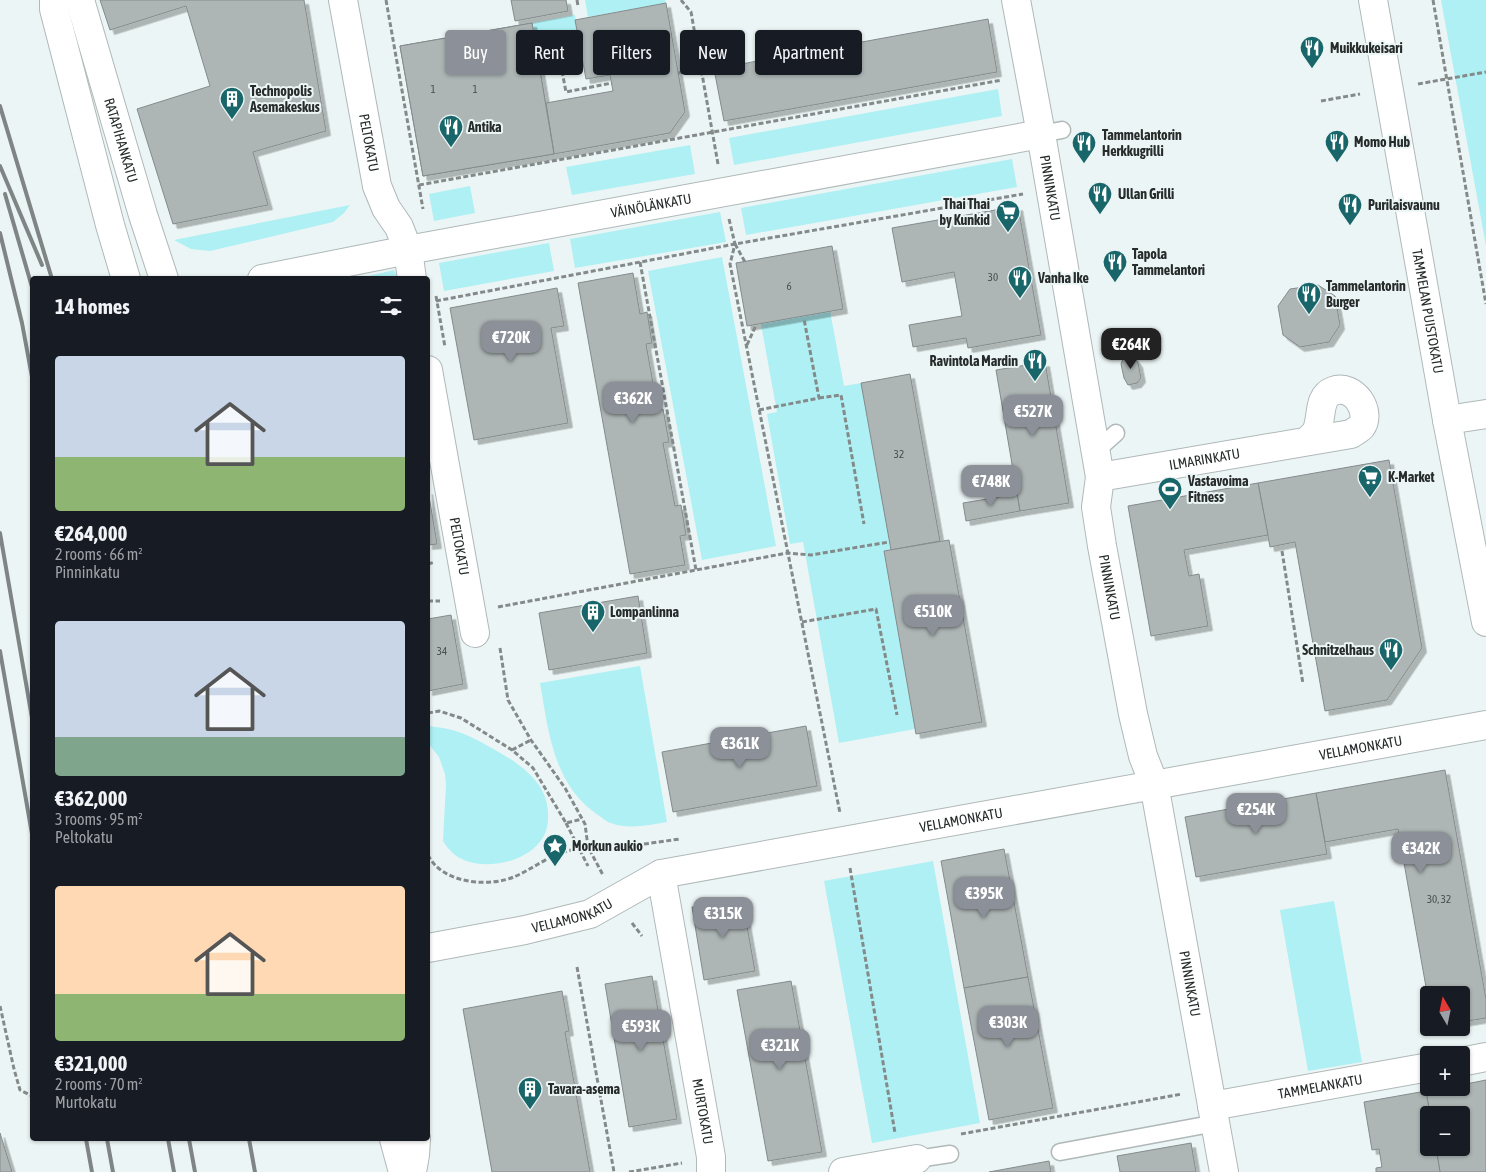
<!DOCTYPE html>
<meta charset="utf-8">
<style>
body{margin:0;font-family:"Asap Condensed",sans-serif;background:#242831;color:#f1f3f6;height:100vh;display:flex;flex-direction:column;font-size:19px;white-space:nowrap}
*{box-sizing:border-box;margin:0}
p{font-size:16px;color:#9ea1a6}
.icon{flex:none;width:28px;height:28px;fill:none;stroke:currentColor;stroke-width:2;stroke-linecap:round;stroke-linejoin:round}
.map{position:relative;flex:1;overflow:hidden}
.panel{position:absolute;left:30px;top:276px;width:400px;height:865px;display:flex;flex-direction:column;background:#171b24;border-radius:5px;box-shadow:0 1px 4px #0004}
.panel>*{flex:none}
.hud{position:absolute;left:445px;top:30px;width:475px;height:45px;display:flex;gap:10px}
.needle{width:32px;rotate:351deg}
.controls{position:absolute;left:1420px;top:986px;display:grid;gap:10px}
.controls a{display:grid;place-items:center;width:50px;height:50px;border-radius:5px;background:#171b24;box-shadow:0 1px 4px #0004;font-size:25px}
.price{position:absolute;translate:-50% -42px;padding:0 11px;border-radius:10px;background:#8c9099;color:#fff;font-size:16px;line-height:32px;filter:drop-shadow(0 1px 2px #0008)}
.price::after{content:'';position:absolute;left:50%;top:30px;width:15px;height:11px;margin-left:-8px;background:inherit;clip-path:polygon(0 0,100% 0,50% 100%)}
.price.active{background:#222;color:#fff}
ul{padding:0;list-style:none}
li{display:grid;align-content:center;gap:10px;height:265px;padding:0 25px}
li span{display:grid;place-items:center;height:155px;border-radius:5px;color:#555}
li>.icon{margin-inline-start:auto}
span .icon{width:90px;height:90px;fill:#fffc;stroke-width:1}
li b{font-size:21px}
h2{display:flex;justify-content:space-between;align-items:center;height:60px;padding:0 25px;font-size:21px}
.tag{padding:0 18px;border-radius:5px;background:#171b24;box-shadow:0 1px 4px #0004;font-size:18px;line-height:45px}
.tag.active{background:#8c9099;color:#fff}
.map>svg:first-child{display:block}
</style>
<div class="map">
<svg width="1486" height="1172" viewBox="0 0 1486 1172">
<defs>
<filter id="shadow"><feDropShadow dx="4.5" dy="4.5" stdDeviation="0" flood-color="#0004"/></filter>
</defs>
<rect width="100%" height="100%" fill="#ecf5f5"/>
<g fill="#aef0f3">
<polygon points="585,0 665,0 666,3 588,17"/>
<polygon points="1441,0 1486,0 1486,246"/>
<polygon points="575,15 584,68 541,75 532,23"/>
<polygon points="998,89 1002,116 734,165 729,138"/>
<polygon points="690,145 695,174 572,195 566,167"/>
<polygon points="1012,159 1017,187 746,235 741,208"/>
<polygon points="470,186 475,213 434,221 429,194"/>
<polygon points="350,205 344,213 333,222 210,251 191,249 174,240"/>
<polygon points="720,212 726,242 575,268 570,239"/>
<polygon points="549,243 554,271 444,291 439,263"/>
<polygon points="722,257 776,546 702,560 648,271"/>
<polygon points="394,270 398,279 356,279"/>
<polygon points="830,311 844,386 861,383 891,550 884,552 915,729 839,743 803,542 790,544 767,414 777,412 761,324"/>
<path d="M640,666L667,822C649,825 629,830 611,823C606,822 602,817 598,815C553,784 549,733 540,683Z"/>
<path d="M428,726C461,729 474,738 502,754C526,768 550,787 548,818C548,827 545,836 539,843C522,864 478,872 455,855C450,851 446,846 443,841L446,785L445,774L439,757L428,743Z"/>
<polygon points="933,861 980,1123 872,1143 824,881"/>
<polygon points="1334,901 1362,1062 1308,1071 1280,910"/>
</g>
<g fill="#adb5b5" stroke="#848b8c" fill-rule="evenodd" filter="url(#shadow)">
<polygon points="100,0 304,0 326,131 253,152 268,205 173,224 137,109 210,86 186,6 110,30"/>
<polygon points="511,0 566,0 568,11 515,21"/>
<polygon points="666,3 685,112 670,133 554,154 546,103 613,91 610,75 586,79 575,20"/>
<polygon points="988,19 997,72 724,121 714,69"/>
<path d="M532,23L554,154L423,176L400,46ZM510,61L519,113L465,122L456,70Z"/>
<polygon points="532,23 554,154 423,176 400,46"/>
<polygon points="1018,206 1041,335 968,348 966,338 913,347 909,325 962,316 954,272 902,282 892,228"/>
<polygon points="832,246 843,309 747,326 736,263"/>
<polygon points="633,273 640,314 647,312 652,343 646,344 658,411 663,409 669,442 663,443 675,506 681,505 686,535 680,536 685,565 630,574 578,283"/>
<polygon points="1318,285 1335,296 1340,325 1329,342 1300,347 1283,335 1278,306 1290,289"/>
<polygon points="557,288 564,326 551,328 568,423 474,440 450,308"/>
<polygon points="1128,356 1133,356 1138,363 1141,378 1137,383 1128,385 1124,378 1121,364 1123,359"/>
<polygon points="1045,362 1069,503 1020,511 996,370"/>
<polygon points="910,374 940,541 891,550 861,383"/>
<polygon points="1389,460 1422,648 1387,700 1325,711 1295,542 1270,547 1258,483"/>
<polygon points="1258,483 1268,535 1184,550 1189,576 1199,574 1208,626 1151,636 1128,506"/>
<polygon points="428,490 437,544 428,545"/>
<polygon points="1017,494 1020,511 966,521 963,503"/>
<polygon points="949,540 982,722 916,734 884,551"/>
<polygon points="638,596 647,653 549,670 539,613"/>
<polygon points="451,615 463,684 428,691 428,619"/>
<polygon points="806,726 817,786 673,812 662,752"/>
<polygon points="1445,770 1486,999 1486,1018 1461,1022 1461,995 1429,995 1429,1004 1398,829 1325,842 1316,793"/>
<polygon points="1316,793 1327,854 1196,877 1185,817"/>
<polygon points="1004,849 1028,977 964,988 941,861"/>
<polygon points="742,898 755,971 704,980 692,907"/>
<polygon points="652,976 677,1119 629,1127 605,984"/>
<polygon points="1028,977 1053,1108 989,1120 964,988"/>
<polygon points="791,981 822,1152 768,1161 737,990"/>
<polygon points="562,991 569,1031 565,1032 590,1172 492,1172 463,1009"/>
<polygon points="1486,1080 1486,1172 1440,1172 1436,1148 1461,1148 1461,1115 1430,1115 1426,1091 1446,1088 1461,1088 1461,1085"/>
<polygon points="1426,1091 1430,1115 1429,1115 1429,1121 1423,1122 1425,1133 1429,1132 1429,1148 1436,1148 1440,1172 1376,1172 1376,1168 1382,1167 1379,1149 1372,1150 1364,1102"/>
<polygon points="1429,1121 1429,1132 1425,1133 1423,1122"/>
<polygon points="0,1133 12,1172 0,1172"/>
<polygon points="1191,1143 1196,1172 1120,1172 1117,1156"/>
<polygon points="1049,1161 1051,1172 989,1172"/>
</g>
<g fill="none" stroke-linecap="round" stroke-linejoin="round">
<defs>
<g id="service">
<polyline points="1041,134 1062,130"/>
<polyline points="1096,451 1116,433"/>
<polyline points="1060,1152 1216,1123"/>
<polyline points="917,1159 950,1154"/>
</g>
<g id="minor">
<path id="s1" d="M343,0L377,186L386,208L399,227L408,250L412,279"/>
<path id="s2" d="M1016,0L1041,134L1100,477L1096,507L1102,546L1133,714L1143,756L1154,784L1224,1172"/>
<path id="s3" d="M262,279L408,250L1041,134"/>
<path id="s4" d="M428,370L475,633"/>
<polyline points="1447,420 1486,414"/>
<path id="s5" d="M1100,477L1351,434C1354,432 1359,429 1361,427C1372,413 1355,383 1333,391C1317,397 1323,419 1316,432C1314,435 1310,438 1308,441"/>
<path id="s6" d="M661,874L711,1157V1172"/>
<path id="s7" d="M428,948L525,930L590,914L661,874L1486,725"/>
<polyline points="1461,1062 1486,1057"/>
<path id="s8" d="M1212,1106L1429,1067"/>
<polyline points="843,1172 917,1159"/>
</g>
<g id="secondary">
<path id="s9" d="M1373,0L1447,420L1486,622"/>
</g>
<g id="primary">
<polyline points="54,0 54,9 110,225 126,279"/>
<path id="s10" d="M80,0L143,215L164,279"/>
<polyline points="394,1139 403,1172"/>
<polyline points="412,1172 415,1155 416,1139"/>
</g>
</defs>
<use href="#service" stroke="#b0b8b8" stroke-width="19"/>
<use href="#minor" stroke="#b0b8b8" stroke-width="30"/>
<use href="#secondary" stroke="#b0b8b8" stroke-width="30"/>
<use href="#primary" stroke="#b0b8b8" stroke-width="30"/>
<g stroke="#848a8a" stroke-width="3" stroke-dasharray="5 2.5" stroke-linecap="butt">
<polyline points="386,0 423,209"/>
<polyline points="577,0 578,6"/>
<polyline points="681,0 691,12 718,164"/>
<polyline points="1433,0 1486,304"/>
<polyline points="696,42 741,34"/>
<polyline points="562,71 566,92 612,83"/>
<polyline points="678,73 701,69"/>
<polyline points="1418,84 1486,72"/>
<polyline points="1321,101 1360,94"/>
<polyline points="419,185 1002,80"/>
<polyline points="729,219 735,244 730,264 840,813"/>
<polyline points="735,244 745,262"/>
<polyline points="640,262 696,570"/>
<polyline points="436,296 445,347"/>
<polyline points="436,301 735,244 1023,194"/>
<polyline points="747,345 756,325"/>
<polyline points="819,398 841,395 864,524"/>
<polyline points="759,410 819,398 804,319"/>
<polyline points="1282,551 1303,684"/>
<polyline points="428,564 435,562"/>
<polyline points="428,601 440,601"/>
<polyline points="498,607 787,553 811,555 889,542"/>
<polyline points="802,622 876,609 897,715"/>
<polyline points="500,648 508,700 531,740 565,788 585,824 588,847 603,875"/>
<polyline points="428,713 439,711 461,718 512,750 533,768 566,823 582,819"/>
<polyline points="512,750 531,740"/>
<polyline points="566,823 588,866"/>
<path d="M428,855C442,884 490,888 516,876C532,869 547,857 564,852C583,846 604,848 624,846C643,845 662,841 681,839"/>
<polyline points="850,868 895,1133"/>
<polyline points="632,923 642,936"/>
<polyline points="577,967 614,1172"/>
<polyline points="0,1006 14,1069 20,1090 32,1096"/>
<polyline points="961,1134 1182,1094"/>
<polyline points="629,1172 682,1163"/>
</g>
<use href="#service" stroke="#fff" stroke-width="16"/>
<use href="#minor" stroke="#fff" stroke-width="28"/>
<use href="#secondary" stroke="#fff" stroke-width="28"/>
<use href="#primary" stroke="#fff" stroke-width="28"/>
<g stroke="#7f8585" stroke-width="4">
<polyline points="0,106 52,279"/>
<polyline points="0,166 42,265"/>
<polyline points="5,194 32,287"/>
<polyline points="0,233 22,323 32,377"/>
<polyline points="0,533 32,718"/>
<polyline points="0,651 32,834"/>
<polyline points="86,1139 92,1172"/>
<polyline points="107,1139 113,1172"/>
<polyline points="168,1139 174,1172"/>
<polyline points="189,1139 195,1172"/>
<polyline points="249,1139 255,1172"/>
</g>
</g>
<defs>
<symbol id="restaurant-pin" viewBox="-11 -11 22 30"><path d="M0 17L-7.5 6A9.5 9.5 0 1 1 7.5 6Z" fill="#18666a" stroke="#ecf5f5"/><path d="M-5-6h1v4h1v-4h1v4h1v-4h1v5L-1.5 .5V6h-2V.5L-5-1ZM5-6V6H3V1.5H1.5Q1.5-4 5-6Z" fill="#fff"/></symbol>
<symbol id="building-pin" viewBox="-11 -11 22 30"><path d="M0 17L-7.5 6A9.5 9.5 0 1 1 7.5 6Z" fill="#18666a" stroke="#ecf5f5"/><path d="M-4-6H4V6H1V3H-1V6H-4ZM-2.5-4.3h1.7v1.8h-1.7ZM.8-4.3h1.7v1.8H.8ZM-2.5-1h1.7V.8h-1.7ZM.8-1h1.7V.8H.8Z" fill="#fff"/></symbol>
<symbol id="supermarket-pin" viewBox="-11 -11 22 30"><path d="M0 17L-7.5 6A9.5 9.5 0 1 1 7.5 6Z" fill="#18666a" stroke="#ecf5f5"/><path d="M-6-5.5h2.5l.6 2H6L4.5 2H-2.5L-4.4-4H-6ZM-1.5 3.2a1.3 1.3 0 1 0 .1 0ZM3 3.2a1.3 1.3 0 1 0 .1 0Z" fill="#fff"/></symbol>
<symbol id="stadium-pin" viewBox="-11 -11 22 30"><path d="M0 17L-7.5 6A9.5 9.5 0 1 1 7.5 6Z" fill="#18666a" stroke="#ecf5f5"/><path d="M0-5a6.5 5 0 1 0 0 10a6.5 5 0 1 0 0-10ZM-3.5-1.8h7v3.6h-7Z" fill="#fff"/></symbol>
<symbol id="sight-pin" viewBox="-11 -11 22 30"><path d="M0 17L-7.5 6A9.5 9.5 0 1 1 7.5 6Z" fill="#18666a" stroke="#ecf5f5"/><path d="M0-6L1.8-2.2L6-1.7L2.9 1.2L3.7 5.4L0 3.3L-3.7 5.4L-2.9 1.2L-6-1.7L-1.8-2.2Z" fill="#fff"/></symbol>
</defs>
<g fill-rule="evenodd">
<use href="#restaurant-pin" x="1298" y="34" width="28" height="38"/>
<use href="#building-pin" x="218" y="85" width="28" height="38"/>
<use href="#restaurant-pin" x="437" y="113" width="28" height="38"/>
<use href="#restaurant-pin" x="1323" y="128" width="28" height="38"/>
<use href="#restaurant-pin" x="1070" y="129" width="28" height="38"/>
<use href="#restaurant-pin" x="1086" y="180" width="28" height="38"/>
<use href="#restaurant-pin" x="1336" y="191" width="28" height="38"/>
<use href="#supermarket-pin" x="994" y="198" width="28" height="38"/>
<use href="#restaurant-pin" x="1101" y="248" width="28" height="38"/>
<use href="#restaurant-pin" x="1006" y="264" width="28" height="38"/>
<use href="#restaurant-pin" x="1295" y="280" width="28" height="38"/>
<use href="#restaurant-pin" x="1021" y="347" width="28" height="38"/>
<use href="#supermarket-pin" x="1356" y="463" width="28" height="38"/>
<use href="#stadium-pin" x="1156" y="475" width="28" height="38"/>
<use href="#building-pin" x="579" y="598" width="28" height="38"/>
<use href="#restaurant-pin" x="1377" y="636" width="28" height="38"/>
<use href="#sight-pin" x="541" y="832" width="28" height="38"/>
<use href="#building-pin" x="516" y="1075" width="28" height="38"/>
</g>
<g text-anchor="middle" stroke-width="4" stroke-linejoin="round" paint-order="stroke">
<g font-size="11" fill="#484e4e">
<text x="433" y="93">1</text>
<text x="475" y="93">1</text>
<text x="993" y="281">30</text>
<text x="789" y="290">6</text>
<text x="899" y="458">32</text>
<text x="442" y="655">34</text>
<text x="1439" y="903">30, 32</text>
</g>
<g font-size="14" font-weight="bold" fill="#272b2b" stroke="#ecf5f5" text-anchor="start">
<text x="1330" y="53">Muikkukeisari</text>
<text x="250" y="96">Technopolis<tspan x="250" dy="16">Asemakeskus</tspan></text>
<text x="468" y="132">Antika</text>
<text x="1102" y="140">Tammelantorin<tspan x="1102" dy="16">Herkkugrilli</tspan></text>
<text x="1354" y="147">Momo Hub</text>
<text x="1118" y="199">Ullan Grilli</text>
<text x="990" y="209" text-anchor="end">Thai Thai<tspan x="990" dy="16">by Kunkid</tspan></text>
<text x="1368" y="210">Purilaisvaunu</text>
<text x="1132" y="259">Tapola<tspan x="1132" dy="16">Tammelantori</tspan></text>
<text x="1038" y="283">Vanha Ike</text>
<text x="1326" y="291">Tammelantorin<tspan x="1326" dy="16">Burger</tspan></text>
<text x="1018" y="366" text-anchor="end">Ravintola Mardin</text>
<text x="1388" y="482">K-Market</text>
<text x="1188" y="486">Vastavoima<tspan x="1188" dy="16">Fitness</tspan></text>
<text x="610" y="617">Lompanlinna</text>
<text x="1374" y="655" text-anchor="end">Schnitzelhaus</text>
<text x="572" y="851">Morkun aukio</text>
<text x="548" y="1094">Tavara-asema</text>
</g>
<g font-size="14" fill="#272b2b" stroke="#ecf5f5">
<text dy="5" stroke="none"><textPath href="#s10" startOffset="146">RATAPIHANKATU</textPath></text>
<text dy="5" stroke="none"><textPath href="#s1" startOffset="145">PELTOKATU</textPath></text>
<text dy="5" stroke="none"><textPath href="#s2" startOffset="191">PINNINKATU</textPath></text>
<text dy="5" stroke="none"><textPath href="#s3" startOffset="396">VÄINÖLÄNKATU</textPath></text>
<text dy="5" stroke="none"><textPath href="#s9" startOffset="316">TAMMELAN PUISTOKATU</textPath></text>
<text dy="5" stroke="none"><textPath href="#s5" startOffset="106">ILMARINKATU</textPath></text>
<text dy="5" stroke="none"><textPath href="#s4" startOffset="179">PELTOKATU</textPath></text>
<text dy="5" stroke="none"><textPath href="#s2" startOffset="596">PINNINKATU</textPath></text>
<text dy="5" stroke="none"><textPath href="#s7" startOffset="958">VELLAMONKATU</textPath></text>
<text dy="5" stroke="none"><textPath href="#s7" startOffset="552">VELLAMONKATU</textPath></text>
<text dy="5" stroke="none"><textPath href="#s7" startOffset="148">VELLAMONKATU</textPath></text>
<text dy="5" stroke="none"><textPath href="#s2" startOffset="1001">PINNINKATU</textPath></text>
<text dy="5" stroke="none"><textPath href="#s8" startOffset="110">TAMMELANKATU</textPath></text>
<text dy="5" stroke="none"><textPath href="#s6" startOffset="241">MURTOKATU</textPath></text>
</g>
</g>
</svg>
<div class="controls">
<a><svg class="needle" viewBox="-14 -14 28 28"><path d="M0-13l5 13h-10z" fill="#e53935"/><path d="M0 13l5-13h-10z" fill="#9ea1a6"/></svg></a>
<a>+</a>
<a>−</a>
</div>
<b class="price" style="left:511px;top:363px">€720K</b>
<b class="price active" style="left:1131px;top:370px">€264K</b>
<b class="price" style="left:633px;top:424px">€362K</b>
<b class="price" style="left:1033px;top:437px">€527K</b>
<b class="price" style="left:991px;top:507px">€748K</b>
<b class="price" style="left:933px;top:637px">€510K</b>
<b class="price" style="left:740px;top:769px">€361K</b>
<b class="price" style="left:1256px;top:835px">€254K</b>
<b class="price" style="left:1421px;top:874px">€342K</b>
<b class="price" style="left:984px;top:919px">€395K</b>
<b class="price" style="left:723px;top:939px">€315K</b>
<b class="price" style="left:1008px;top:1048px">€303K</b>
<b class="price" style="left:641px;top:1052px">€593K</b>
<b class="price" style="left:780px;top:1071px">€321K</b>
<div class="hud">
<a class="tag active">Buy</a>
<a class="tag">Rent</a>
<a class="tag">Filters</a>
<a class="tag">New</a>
<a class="tag">Apartment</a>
</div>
<section class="panel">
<h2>14 homes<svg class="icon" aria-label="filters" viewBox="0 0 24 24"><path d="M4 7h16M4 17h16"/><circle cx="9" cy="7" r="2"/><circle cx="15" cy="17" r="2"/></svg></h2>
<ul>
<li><span style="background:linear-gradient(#c9d6e8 65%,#8fb573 0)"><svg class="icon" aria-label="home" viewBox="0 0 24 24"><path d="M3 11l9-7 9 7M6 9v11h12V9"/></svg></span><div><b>€264,000</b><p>2 rooms · 66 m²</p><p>Pinninkatu</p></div></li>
<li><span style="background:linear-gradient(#c9d6e8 75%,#7fa58c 0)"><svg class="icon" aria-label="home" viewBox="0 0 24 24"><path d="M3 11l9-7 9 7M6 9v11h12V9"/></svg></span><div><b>€362,000</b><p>3 rooms · 95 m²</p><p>Peltokatu</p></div></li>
<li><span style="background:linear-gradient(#ffd9b3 70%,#8fb573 0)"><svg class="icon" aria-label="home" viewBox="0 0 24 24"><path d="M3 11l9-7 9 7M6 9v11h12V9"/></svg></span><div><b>€321,000</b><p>2 rooms · 70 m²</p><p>Murtokatu</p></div></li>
</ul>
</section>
</div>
